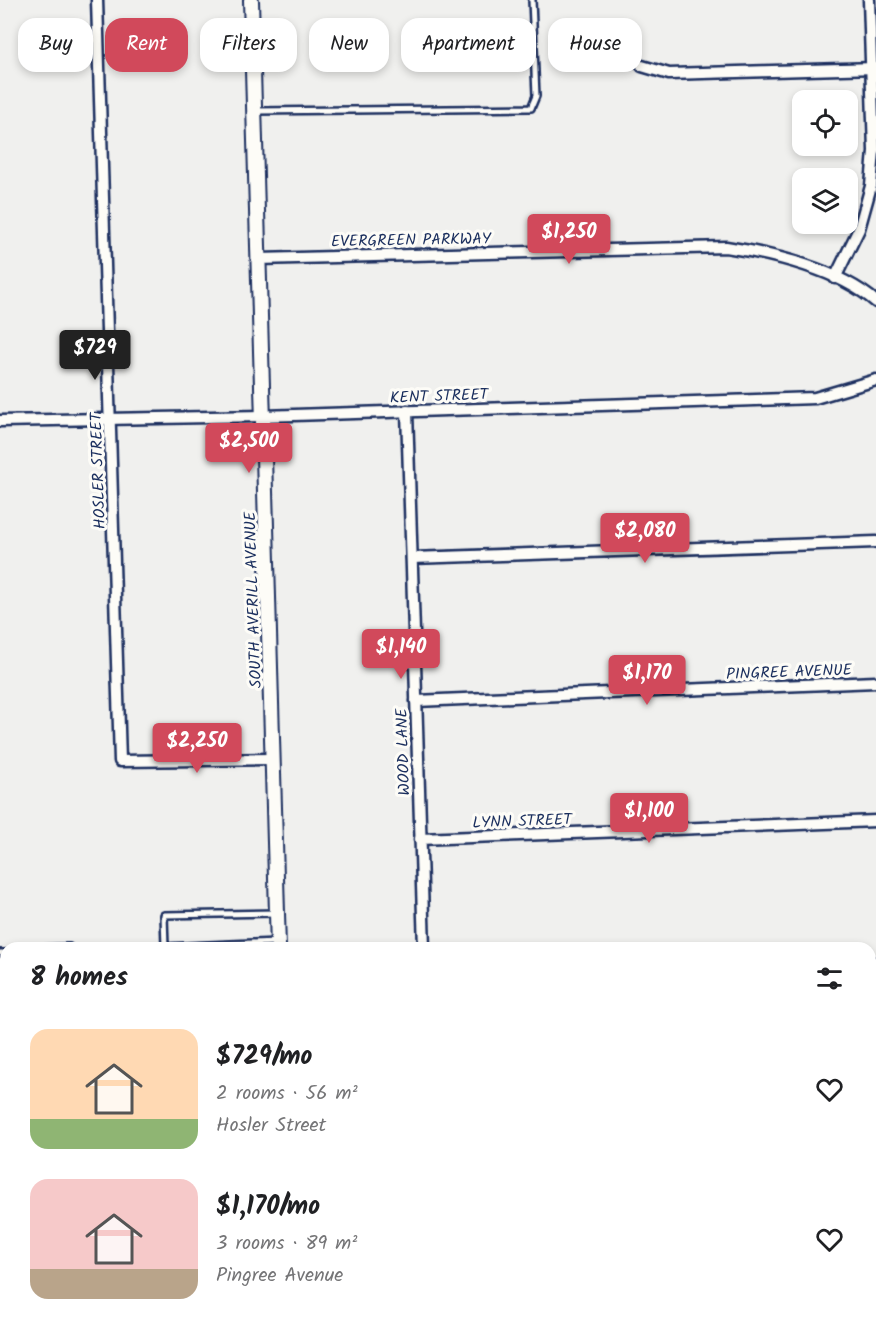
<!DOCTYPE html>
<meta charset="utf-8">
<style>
body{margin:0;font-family:Kalam,sans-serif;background:#f2f2f2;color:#202124;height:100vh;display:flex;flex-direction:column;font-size:22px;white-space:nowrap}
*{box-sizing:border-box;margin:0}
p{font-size:20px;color:#757577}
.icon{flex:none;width:33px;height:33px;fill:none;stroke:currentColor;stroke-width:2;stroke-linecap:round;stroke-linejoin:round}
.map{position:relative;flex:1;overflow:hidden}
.side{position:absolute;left:0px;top:942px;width:876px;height:384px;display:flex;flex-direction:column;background:#fff;border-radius:18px 18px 0 0;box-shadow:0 3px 9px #0003}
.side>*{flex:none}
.banner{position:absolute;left:18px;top:18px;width:840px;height:54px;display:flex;gap:12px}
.fabs{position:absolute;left:792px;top:90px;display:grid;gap:12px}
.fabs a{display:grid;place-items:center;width:66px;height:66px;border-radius:12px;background:#fff;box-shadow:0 3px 9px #0003;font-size:30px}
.price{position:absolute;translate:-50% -51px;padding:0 14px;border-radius:6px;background:#d1495b;color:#fff;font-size:20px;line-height:39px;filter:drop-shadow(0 2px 3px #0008)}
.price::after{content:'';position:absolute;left:50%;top:36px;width:18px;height:14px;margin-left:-9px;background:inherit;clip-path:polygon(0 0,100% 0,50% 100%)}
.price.selected{background:#222;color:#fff}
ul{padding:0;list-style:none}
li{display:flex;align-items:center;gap:18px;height:150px;padding:0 30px}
li span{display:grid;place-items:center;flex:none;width:168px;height:120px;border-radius:18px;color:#555}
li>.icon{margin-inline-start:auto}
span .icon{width:72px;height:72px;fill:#fffc;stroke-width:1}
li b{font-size:26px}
h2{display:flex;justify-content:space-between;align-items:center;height:72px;padding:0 30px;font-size:26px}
.tag{padding:0 21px;border-radius:18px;background:#fff;box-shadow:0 3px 9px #0003;font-size:21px;line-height:54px}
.tag.selected{background:#d1495b;color:#fff}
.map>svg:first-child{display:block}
</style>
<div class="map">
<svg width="876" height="1326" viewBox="0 0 876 1326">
<rect width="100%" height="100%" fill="#f0f0ee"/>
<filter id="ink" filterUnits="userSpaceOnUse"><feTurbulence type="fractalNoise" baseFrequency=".0167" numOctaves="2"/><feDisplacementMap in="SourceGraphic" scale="12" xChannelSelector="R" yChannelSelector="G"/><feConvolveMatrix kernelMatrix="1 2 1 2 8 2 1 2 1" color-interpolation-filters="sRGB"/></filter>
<g filter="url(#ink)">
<g fill="#bbc0ca" stroke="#1b2f5e" stroke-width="1.5">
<rect x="872" y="996" width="4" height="15"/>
<rect x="870" y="1064" width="6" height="14"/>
<polygon points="870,1250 876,1250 876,1264 870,1265"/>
<rect x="870" y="1271" width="6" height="14"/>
<polygon points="876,1305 876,1320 870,1320 870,1306"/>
</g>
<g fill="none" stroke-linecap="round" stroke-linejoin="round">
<defs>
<g id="lane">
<polyline points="256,111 531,108 536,96 532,0"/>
<polyline points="276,913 164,915 165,947 277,942"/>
<polyline points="44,948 69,947"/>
<polyline points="0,953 6,953"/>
</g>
<g id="street">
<polyline points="97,0 120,761 273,759"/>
<polyline points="642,66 669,74 876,68"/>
<path d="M259,259L726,247C773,254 840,270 876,302"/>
<polyline points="835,278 859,229 871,186 874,151 869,0"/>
<polyline points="407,411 424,948"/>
<polyline points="0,421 263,416 815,398 876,380"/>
<polyline points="412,558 876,542"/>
<polyline points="416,701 876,682"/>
<polyline points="420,839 876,821"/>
<polyline points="870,964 876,963"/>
<polyline points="58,1320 58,1326"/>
<polyline points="514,1320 514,1326"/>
<polyline points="839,1320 839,1326"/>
</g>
<g id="secondary">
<polyline points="251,0 278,948"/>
<polyline points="870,1119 876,1119"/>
<polyline points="0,1145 6,1145"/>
</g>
</defs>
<use href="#lane" stroke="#1b2f5e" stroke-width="10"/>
<use href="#street" stroke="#1b2f5e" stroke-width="15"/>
<use href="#secondary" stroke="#1b2f5e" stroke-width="18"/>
<g stroke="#1b2f5e" stroke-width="2" stroke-dasharray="1.5 4.5" stroke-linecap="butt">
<polyline points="0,1232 6,1230"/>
<polyline points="160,1320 161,1326"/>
<polyline points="2,1326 2,1311 6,1310"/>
</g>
<use href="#lane" stroke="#fdfcf7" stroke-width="5"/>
<use href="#street" stroke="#fdfcf7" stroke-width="10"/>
<use href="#secondary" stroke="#fdfcf7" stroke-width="14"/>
</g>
</g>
<g text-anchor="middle" stroke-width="6" stroke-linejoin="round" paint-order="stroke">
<g font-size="16" fill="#1b2f5e" stroke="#fdfcf7">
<text transform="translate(411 239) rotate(-1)" y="6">EVERGREEN PARKWAY</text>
<text transform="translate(439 395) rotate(-2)" y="6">KENT STREET</text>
<text transform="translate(97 471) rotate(-92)" y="6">HOSLER STREET</text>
<text transform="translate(252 600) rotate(-92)" y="6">SOUTH AVERILL AVENUE</text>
<text transform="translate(789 671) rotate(-2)" y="6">PINGREE AVENUE</text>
<text transform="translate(402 752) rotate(-92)" y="6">WOOD LANE</text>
<text transform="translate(522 820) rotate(-2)" y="6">LYNN STREET</text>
</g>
</g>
</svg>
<div class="fabs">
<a><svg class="icon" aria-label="locate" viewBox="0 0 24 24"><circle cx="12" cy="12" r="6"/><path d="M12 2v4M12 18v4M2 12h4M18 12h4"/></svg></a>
<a><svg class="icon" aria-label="layers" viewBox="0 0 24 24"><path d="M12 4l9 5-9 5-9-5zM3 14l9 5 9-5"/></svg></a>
</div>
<b class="price" style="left:569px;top:265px">$1,250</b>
<b class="price selected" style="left:95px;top:381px">$729</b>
<b class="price" style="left:249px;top:474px">$2,500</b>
<b class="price" style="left:645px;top:564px">$2,080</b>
<b class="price" style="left:401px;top:680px">$1,140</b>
<b class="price" style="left:647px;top:706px">$1,170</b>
<b class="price" style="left:197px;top:774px">$2,250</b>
<b class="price" style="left:649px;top:844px">$1,100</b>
<div class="banner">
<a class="tag">Buy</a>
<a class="tag selected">Rent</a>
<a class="tag">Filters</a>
<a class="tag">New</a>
<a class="tag">Apartment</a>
<a class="tag">House</a>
</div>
<section class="side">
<h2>8 homes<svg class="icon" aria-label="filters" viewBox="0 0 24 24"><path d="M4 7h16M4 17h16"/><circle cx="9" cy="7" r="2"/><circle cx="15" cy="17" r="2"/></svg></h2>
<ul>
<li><span style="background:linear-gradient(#ffd9b3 75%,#8fb573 0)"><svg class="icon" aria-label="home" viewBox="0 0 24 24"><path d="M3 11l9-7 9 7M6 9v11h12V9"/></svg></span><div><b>$729/mo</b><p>2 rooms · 56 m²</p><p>Hosler Street</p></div><svg class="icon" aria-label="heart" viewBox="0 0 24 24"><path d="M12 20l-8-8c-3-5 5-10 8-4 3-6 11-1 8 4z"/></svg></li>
<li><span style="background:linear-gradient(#f6c9c9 75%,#b9a48a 0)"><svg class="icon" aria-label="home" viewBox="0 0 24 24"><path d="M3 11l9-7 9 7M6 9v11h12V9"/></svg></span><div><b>$1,170/mo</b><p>3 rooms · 89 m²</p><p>Pingree Avenue</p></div><svg class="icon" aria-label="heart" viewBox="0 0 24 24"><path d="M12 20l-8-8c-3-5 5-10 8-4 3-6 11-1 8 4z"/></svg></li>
</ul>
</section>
</div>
